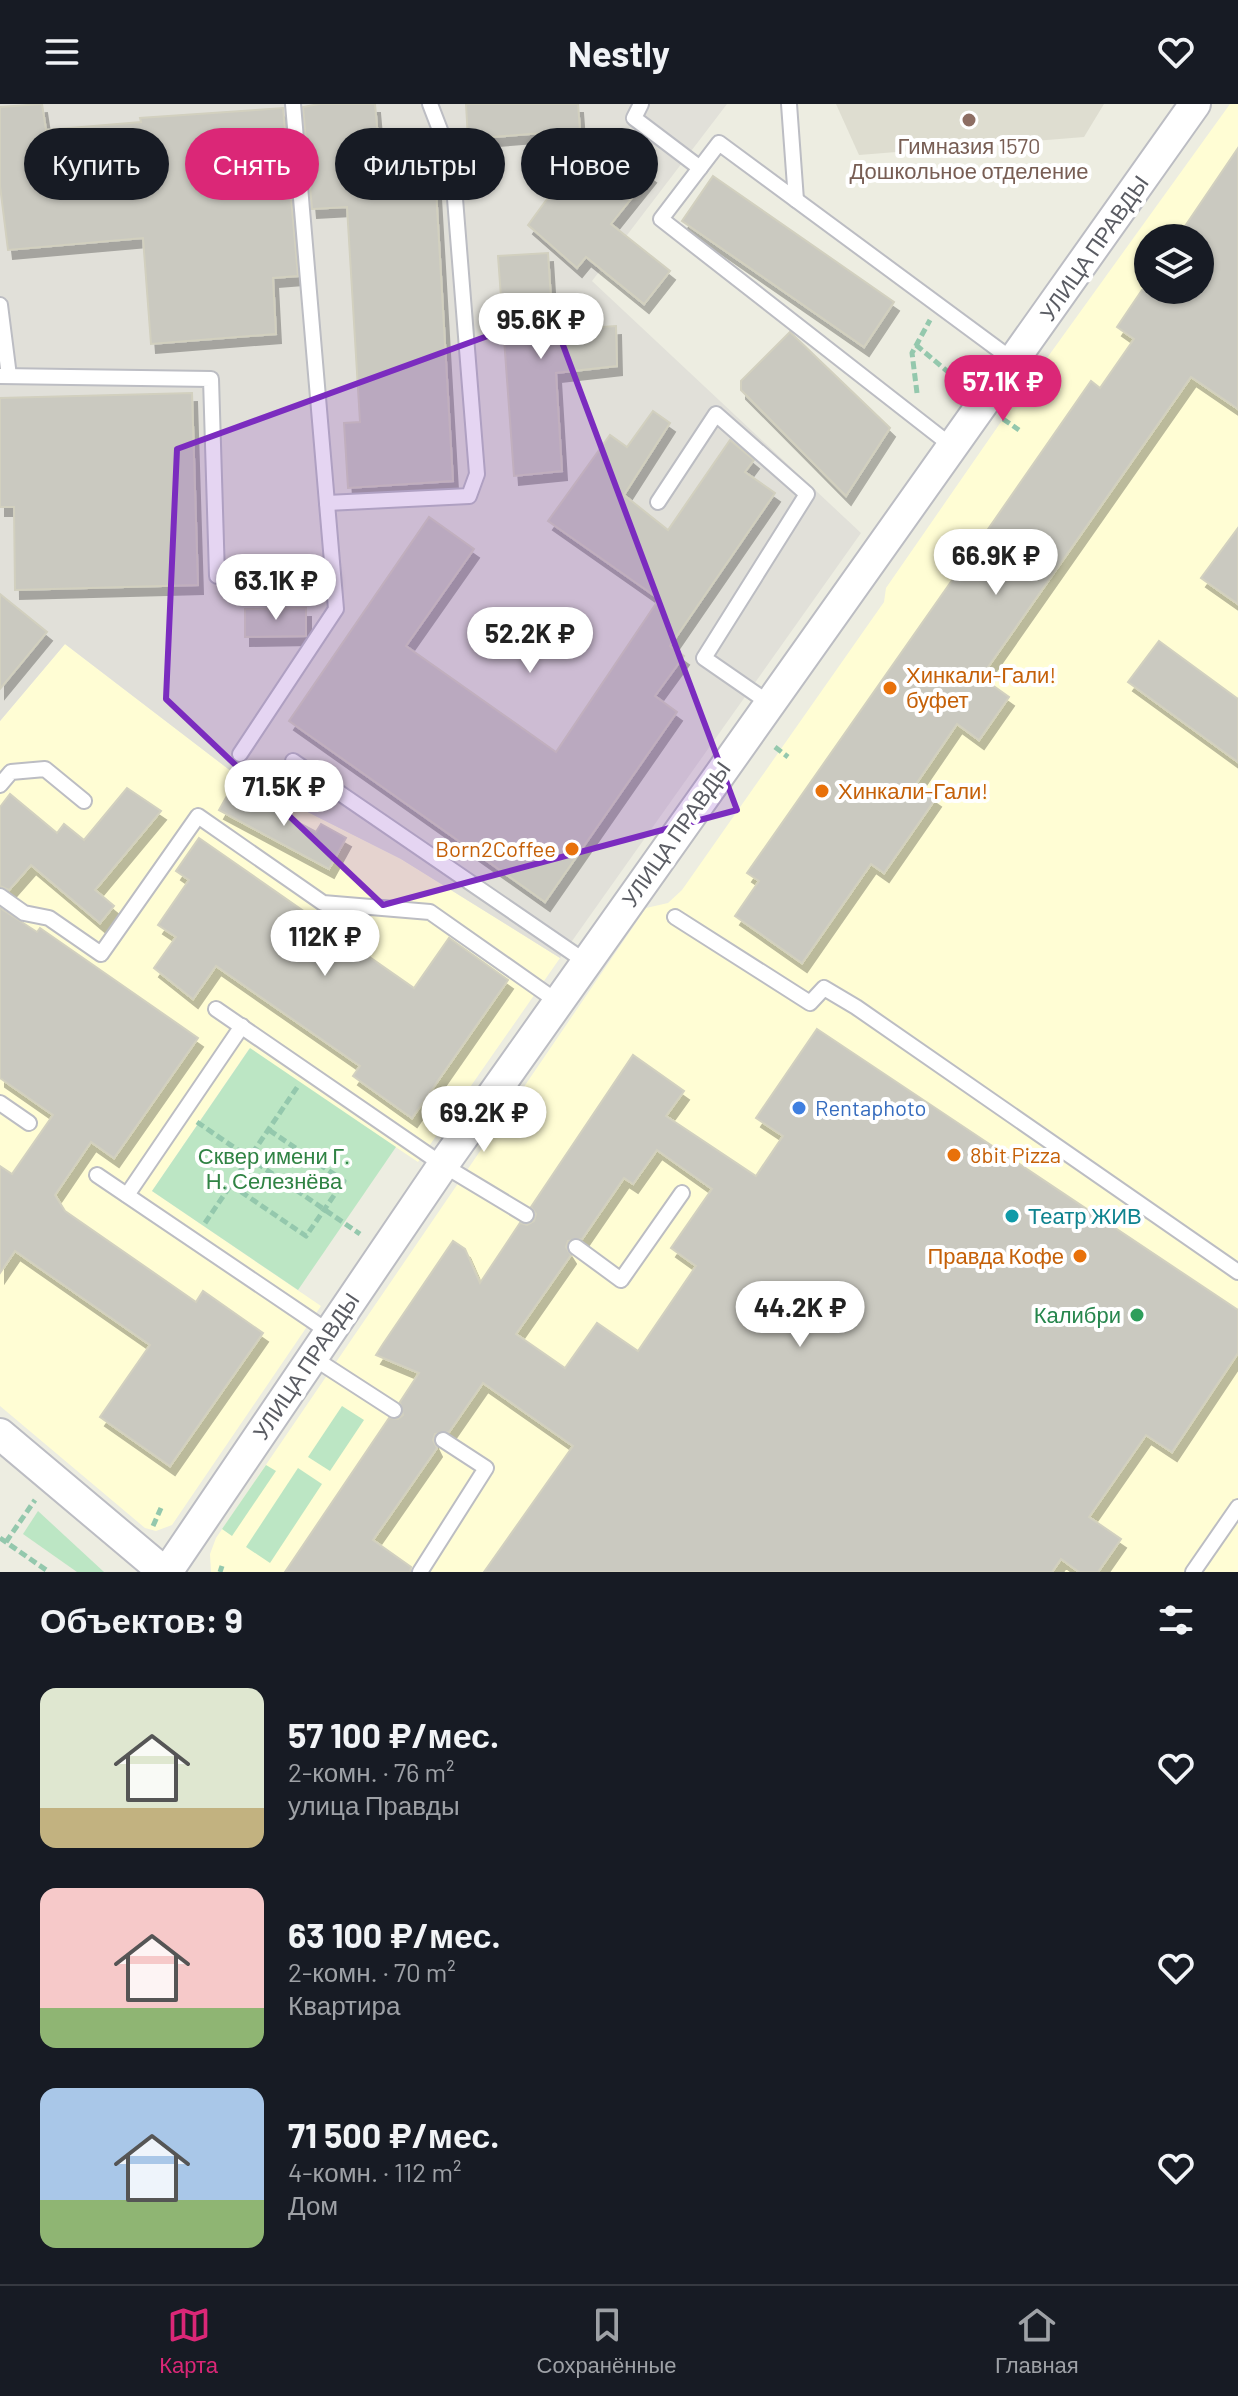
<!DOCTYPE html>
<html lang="ru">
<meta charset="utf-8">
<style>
body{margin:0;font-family:Barlow,sans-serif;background:#20242c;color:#f1f3f6;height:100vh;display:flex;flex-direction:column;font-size:30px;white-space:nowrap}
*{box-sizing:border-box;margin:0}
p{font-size:26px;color:#9ea1a6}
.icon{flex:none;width:44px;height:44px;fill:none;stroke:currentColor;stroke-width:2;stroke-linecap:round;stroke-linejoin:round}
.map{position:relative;height:1468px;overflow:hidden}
.sheet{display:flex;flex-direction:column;background:#171b24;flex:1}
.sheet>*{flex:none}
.hud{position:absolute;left:24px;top:24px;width:800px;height:72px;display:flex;gap:16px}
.tools{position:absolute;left:1134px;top:120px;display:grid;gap:16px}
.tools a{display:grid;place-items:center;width:80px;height:80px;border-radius:50%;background:#171b24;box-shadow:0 2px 6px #0004;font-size:40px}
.price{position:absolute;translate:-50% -68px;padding:0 18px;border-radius:28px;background:#fff;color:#222;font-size:26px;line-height:52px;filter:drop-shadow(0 2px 4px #0008)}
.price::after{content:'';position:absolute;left:50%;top:48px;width:24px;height:18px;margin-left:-12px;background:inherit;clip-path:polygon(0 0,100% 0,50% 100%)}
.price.active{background:#db2777;color:#fff}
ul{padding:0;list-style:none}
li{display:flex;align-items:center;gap:24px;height:200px;padding:0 40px}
li span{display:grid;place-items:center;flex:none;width:224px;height:160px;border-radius:16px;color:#555}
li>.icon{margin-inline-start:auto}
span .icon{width:96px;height:96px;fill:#fffc;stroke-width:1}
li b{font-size:34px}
h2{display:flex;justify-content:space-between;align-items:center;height:96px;padding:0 40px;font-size:34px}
.tag{padding:0 28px;border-radius:36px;background:#171b24;box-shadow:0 2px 6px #0004;font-size:28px;line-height:72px}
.tag.active{background:#db2777;color:#fff}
header{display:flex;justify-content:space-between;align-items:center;height:104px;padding:0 40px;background:#171b24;font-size:36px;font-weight:700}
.dock{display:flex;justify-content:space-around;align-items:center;height:112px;border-top:2px solid #363941;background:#171b24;font-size:22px;color:#9ea1a6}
.dock a{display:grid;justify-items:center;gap:4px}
.dock .active{color:#db2777}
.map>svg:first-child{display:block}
</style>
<header><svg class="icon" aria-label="menu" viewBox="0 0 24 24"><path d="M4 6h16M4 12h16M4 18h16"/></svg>Nestly<svg class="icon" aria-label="heart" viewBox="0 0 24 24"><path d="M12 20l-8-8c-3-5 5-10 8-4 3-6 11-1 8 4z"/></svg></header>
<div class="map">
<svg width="1238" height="1468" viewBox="0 0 1238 1468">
<defs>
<filter id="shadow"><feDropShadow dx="5" dy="9" stdDeviation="0" flood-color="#0004"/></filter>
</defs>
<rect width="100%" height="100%" fill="#edede1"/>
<g fill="#fffdd4" fill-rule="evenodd">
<path d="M1230,0H1238V1468H211L210,1450L216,1434L646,804L668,799L682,786L884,498L886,484L1003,315ZM1148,134H1200V186H1148Z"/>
<polygon points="65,540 240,674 401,755 560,854 418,1058 249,945 152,1087 321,1202 172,1421 156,1427 145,1424 0,1302 0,617"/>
</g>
<polygon fill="#e1e0d9" points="0,0 727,0 592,177 861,429 560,854 401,755 240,674 65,540 0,617"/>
<polygon fill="#deddd0" points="836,0 1104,0 1084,33 859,51"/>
<g fill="#bce6c4">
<polygon points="250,944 396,1043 298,1186 152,1087"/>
<polygon points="342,1302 364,1316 330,1367 308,1353"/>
<polygon points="266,1361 276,1367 232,1432 222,1425"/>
<polygon points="298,1364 322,1380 270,1459 246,1443"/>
<polygon points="38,1407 104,1468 77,1468 23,1430"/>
</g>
<g fill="#cac9c0" stroke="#d2d0bf" stroke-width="2" fill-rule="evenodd" filter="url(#shadow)">
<polygon points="42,0 46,26 141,18 140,14 283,4 298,172 273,174 276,230 151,240 143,134 8,146 0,82 0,3"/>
<polygon points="319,0 375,0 380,56 434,51 453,377 348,384 344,319 360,318 347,103 312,105 303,3"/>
<polygon points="466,0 578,0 580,26 468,35"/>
<polygon points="596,28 651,70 611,120 670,167 644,200 586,153 577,164 528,121"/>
<polygon points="1238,44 1238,305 1191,273 981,573 1009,593 979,636 957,620 916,680 936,694 884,769 871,760 802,859 735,812 759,777 747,769 962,462 950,454 965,433 977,441 1091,277 1100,284 1134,235 1117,223 1142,186 1200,186 1200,134 1177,134"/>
<polygon points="713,72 894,198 864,243 682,117"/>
<polygon points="548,149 553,226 616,222 617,262 556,269 562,367 514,372 498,152"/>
<polygon points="790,228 890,324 846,392 741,286 741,277"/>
<polygon points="192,289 198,481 15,486 14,403 0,403 0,294"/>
<polygon points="653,307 670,319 624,391 668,426 730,336 754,356 745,368 775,389 670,542 684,552 655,592 677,608 545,798 289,617 429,413 474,445 406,542 556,648 659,495 548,417 610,331 627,343"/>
<polygon points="1238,424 1238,500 1201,474"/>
<polygon points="0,490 47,528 0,585"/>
<polygon points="306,504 306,532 245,533 245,505"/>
<polygon points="1159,537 1238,595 1238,658 1128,578"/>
<polygon points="232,683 316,728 321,720 346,734 329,765 219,706"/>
<polygon points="127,684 161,707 95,786 114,802 100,819 31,761 9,786 0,782 0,703 10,690 57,729 64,720 84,736"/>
<polygon points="199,734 414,884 449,834 508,876 412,1014 353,972 360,962 216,862 193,895 154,864 176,833 158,821 189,776 176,767"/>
<polygon points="0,804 37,828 40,824 198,934 114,1054 91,1038 55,1091 65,1107 196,1198 203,1187 263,1229 170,1362 100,1313 150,1241 15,1147 0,1169 0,1062 12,1070 53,1011 0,974"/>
<path d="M817,925L1238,1206V1249L1172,1348L1146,1331L1089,1413L1121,1435L1098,1468H1079L1061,1455L1052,1468H484L573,1342L483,1279L449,1328L435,1330L433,1336L437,1344L373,1436L411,1463L410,1468H285L389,1314L398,1315L403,1311L400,1298L419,1269L376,1251L383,1240L453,1137L465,1145L480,1179L520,1119L527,1121L534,1117L536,1110L531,1103L633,951L684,987L666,1012L756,1072L783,1032L756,1014ZM657,1046L712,1085L671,1144L696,1162L638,1247L597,1219L565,1264L516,1230L571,1151L566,1143L568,1137L582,1135L624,1074L633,1080Z"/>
</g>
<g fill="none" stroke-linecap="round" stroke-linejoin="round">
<defs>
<g id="lane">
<polyline points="641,0 634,14 700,64"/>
<polyline points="789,0 796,96"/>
<polyline points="0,201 9,272"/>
<polyline points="0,272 211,275 217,472"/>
<polyline points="953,343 661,115 719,39 1014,257"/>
<polyline points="658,398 716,310 807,390 704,554 769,599"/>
<polyline points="327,399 469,392 477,370 452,57 430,0"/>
<polyline points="240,650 336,505 293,0"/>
<polyline points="293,657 586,858"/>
<polyline points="0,681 11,668 45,665 84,697"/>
<polyline points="0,792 24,809 49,814 101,850 198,712 323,799 430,808 558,898"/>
<polyline points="675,813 810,899 824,884 856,903 1238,1168"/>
<polyline points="216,905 443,1061 526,1111"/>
<polyline points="0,999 29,1019"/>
<polyline points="97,1071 329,1228"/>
<polyline points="127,1091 242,922"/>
<polyline points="576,1143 621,1176 682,1089"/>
<polyline points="312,1253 394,1306"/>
<polyline points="420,1468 486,1364 443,1336"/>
<polyline points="1193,1468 1238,1403"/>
</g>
<g id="street">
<polyline points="0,1330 164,1468"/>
<polyline points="167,1468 443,1061 1195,0"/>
</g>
</defs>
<use href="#lane" stroke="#bcbdc3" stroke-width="18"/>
<use href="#street" stroke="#bcbdc3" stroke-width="34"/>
<g stroke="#94c8ad" stroke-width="5" stroke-dasharray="8 4" stroke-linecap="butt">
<polyline points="916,241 954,273"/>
<polyline points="950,278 960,285"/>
<polyline points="917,289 912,249 930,216"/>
<polyline points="1003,315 1019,326"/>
<polyline points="775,643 788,653"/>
<polyline points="197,1018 360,1130"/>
<polyline points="231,1081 306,1132 344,1077 269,1026"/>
<polyline points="205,1119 298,982"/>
<polyline points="153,1422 161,1404"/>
<polyline points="0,1434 49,1468"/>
<polyline points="6,1438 35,1396"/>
<polyline points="220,1468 222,1462"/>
</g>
<use href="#lane" stroke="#fff" stroke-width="14"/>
<use href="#street" stroke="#fff" stroke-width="30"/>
</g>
<path fill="#7b2cbf" fill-opacity="0.2" stroke="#7b2cbf" stroke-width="6" stroke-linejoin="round" d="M551,209L737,706L383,801L166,595L177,345Z"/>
<circle fill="#8d6e63" stroke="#fff" stroke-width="3" cx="969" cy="16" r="8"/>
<g fill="#e8710a" stroke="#fff" stroke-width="3">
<circle cx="890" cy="584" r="8"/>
<circle cx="822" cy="687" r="8"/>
<circle cx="572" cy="745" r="8"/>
<circle cx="954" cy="1051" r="8"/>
<circle cx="1080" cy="1152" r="8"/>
</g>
<circle fill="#3f7fe0" stroke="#fff" stroke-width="3" cx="799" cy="1004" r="8"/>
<circle fill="#0f9aa8" stroke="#fff" stroke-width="3" cx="1012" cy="1112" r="8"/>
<circle fill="#2e9e5b" stroke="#fff" stroke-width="3" cx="1137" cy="1211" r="8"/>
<g text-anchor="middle" stroke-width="8" stroke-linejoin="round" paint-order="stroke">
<g font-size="22" fill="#785e54" stroke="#fff">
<text x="969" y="50">Гимназия 1570<tspan x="969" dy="25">Дошкольное отделение</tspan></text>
</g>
<g font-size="22" fill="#5a5c63" stroke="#fff">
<text transform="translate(1094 144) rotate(-55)" y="8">УЛИЦА ПРАВДЫ</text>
<text transform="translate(676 730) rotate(-55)" y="8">УЛИЦА ПРАВДЫ</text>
<text transform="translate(306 1262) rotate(-56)" y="8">УЛИЦА ПРАВДЫ</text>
</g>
<g font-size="22" fill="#c56008" stroke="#fff" text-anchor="start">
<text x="906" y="579">Хинкали-Гали!<tspan x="906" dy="25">буфет</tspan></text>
<text x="838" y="695">Хинкали-Гали!</text>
<text x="556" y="753" text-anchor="end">Born2Coffee</text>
<text x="970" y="1059">8bit Pizza</text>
<text x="1064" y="1160" text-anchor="end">Правда Кофе</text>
</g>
<g font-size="22" fill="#366cbe" stroke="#fff" text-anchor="start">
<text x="815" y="1012">Rentaphoto</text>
</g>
<g font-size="22" fill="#308344" stroke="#fff">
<text x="274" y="1060">Сквер имени Г.<tspan x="274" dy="25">Н. Селезнёва</tspan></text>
</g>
<g font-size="22" fill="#0d838f" stroke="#fff" text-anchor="start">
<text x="1028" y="1120">Театр ЖИВ</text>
</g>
<g font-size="22" fill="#27864d" stroke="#fff" text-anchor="end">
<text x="1121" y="1219">Калибри</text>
</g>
</g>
</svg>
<div class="tools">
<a><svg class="icon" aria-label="layers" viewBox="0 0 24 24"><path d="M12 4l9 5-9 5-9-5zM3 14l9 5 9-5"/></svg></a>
</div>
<b class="price" style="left:541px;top:257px">95.6K ₽</b>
<b class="price active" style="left:1003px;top:319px">57.1K ₽</b>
<b class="price" style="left:996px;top:493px">66.9K ₽</b>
<b class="price" style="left:276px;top:518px">63.1K ₽</b>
<b class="price" style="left:530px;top:571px">52.2K ₽</b>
<b class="price" style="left:284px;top:724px">71.5K ₽</b>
<b class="price" style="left:325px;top:874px">112K ₽</b>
<b class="price" style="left:484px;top:1050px">69.2K ₽</b>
<b class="price" style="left:800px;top:1245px">44.2K ₽</b>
<div class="hud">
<a class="tag">Купить</a>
<a class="tag active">Снять</a>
<a class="tag">Фильтры</a>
<a class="tag">Новое</a>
</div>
</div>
<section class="sheet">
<h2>Объектов: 9<svg class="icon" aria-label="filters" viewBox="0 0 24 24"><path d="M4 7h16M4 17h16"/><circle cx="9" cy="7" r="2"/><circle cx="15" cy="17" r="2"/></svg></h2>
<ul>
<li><span style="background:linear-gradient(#dfe7d0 75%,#c2b280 0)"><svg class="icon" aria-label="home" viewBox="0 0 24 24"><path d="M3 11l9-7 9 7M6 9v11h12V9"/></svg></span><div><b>57 100 ₽/мес.</b><p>2-комн. · 76 m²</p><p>улица Правды</p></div><svg class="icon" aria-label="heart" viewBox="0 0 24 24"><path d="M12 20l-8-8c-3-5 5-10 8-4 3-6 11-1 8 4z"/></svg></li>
<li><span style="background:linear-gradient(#f6c9c9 75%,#8fb573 0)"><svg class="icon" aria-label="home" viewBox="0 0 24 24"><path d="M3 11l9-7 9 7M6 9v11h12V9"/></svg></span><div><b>63 100 ₽/мес.</b><p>2-комн. · 70 m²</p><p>Квартира</p></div><svg class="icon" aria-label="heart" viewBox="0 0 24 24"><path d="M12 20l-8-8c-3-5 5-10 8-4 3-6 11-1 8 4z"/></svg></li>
<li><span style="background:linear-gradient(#a9c7e8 70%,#8fb573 0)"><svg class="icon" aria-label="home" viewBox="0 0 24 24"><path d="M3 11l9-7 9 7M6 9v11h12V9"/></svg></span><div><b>71 500 ₽/мес.</b><p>4-комн. · 112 m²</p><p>Дом</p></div><svg class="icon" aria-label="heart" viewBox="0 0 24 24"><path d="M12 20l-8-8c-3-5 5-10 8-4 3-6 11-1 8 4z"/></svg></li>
</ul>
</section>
<nav class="dock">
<a class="active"><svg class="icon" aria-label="map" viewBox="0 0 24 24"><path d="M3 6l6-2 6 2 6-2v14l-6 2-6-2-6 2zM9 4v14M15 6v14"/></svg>Карта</a>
<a><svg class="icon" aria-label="saved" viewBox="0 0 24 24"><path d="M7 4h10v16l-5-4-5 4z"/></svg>Сохранённые</a>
<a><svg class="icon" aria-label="home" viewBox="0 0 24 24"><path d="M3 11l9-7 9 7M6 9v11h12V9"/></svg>Главная</a>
</nav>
